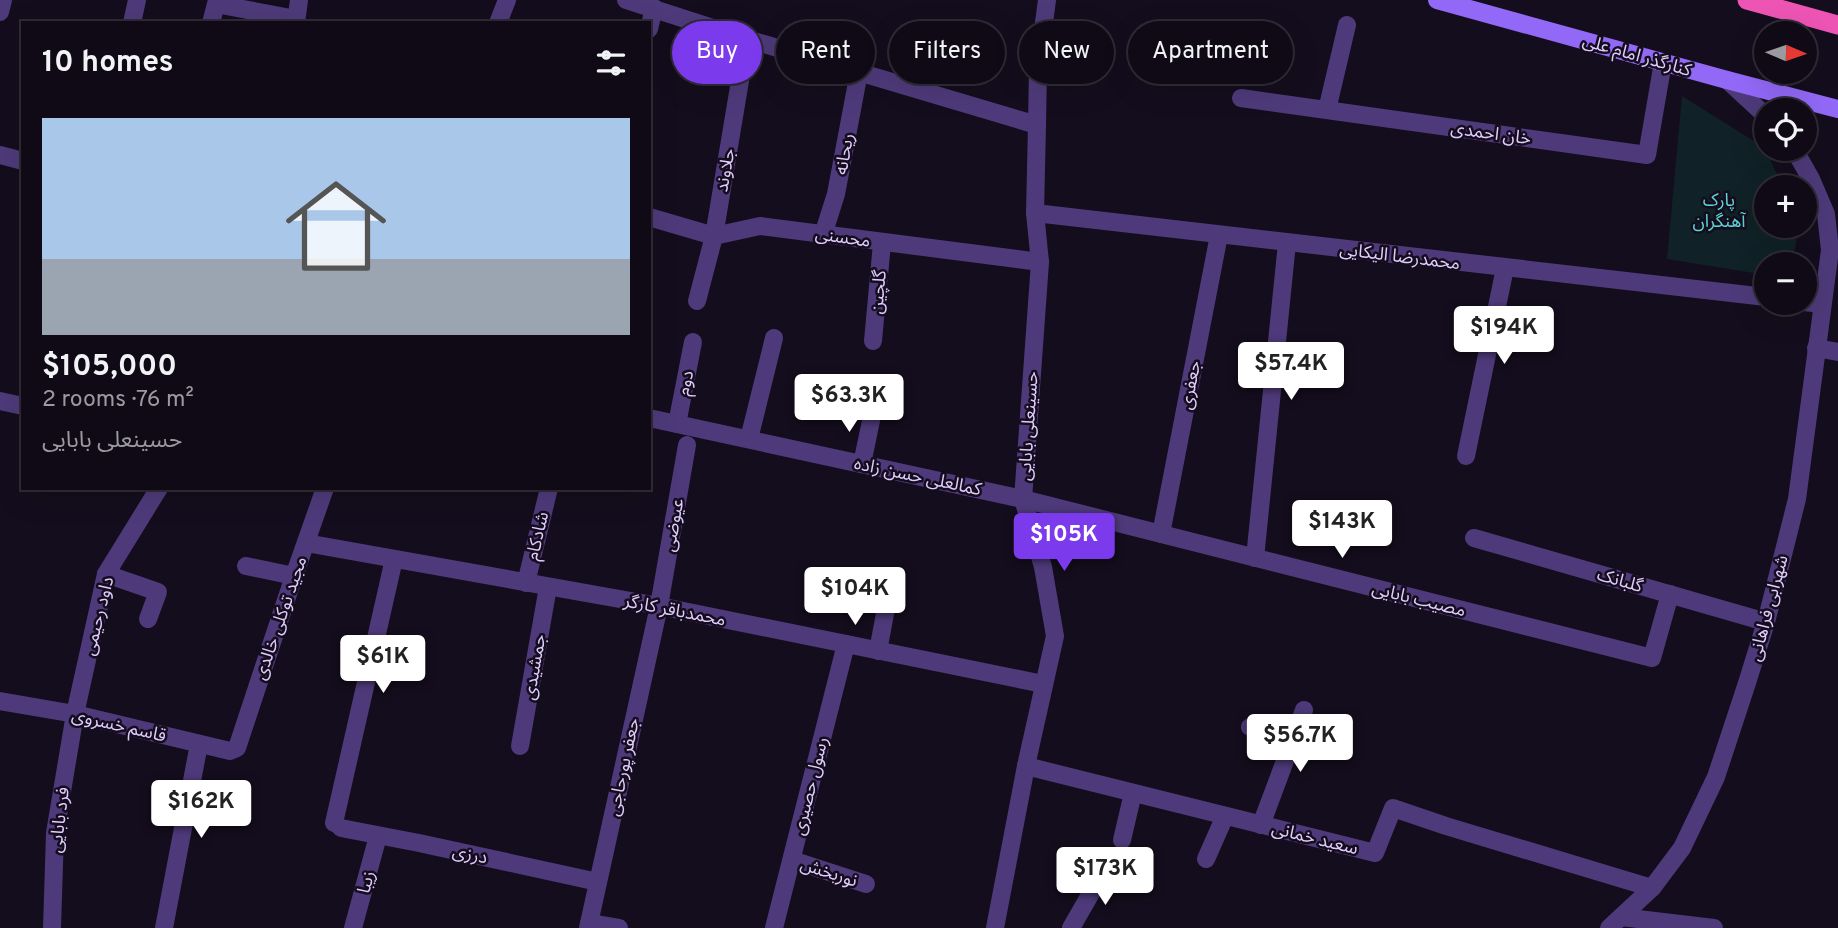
<!DOCTYPE html>
<meta charset="utf-8">
<style>
body{margin:0;font-family:Overpass,"Noto Sans Arabic",sans-serif;background:#18131f;color:#f1f3f6;height:100vh;display:flex;flex-direction:column;font-size:26px;white-space:nowrap}
*{box-sizing:border-box;margin:0}
p{font-size:23px;color:#9b9aa1}
.icon{flex:none;width:38px;height:38px;fill:none;stroke:currentColor;stroke-width:2;stroke-linecap:round;stroke-linejoin:round}
.map{position:relative;flex:1;overflow:hidden}
.panel{position:absolute;left:21px;top:21px;width:630px;height:469px;display:flex;flex-direction:column;background:#0f0a16;border-radius:0px;box-shadow:0 7px 28px #0002,0 0 0 2px #2f2b35}
.panel>*{flex:none}
.guide{position:absolute;left:672px;top:21px;width:665px;height:63px;display:flex;gap:14px}
.needle{width:46px;rotate:92deg}
.buttons{position:absolute;left:1754px;top:21px;display:grid;gap:14px}
.buttons a{display:grid;place-items:center;width:63px;height:63px;border-radius:50%;background:#0f0a16;box-shadow:0 7px 28px #0002,0 0 0 2px #2f2b35;font-size:35px}
.price{position:absolute;translate:-50% -60px;padding:0 16px;border-radius:7px;background:#fff;color:#222;font-size:23px;line-height:46px;filter:drop-shadow(0 2px 4px #0008)}
.price::after{content:'';position:absolute;left:50%;top:42px;width:21px;height:16px;margin-left:-10px;background:inherit;clip-path:polygon(0 0,100% 0,50% 100%)}
.price.on{background:#7c3aed;color:#fff}
ul{padding:0;list-style:none}
li{display:grid;align-content:center;gap:14px;height:371px;padding:0 21px}
li+li{border-top:2px solid #2f2b35}
li span{display:grid;place-items:center;height:217px;border-radius:0px;color:#555}
li>.icon{margin-inline-start:auto}
span .icon{width:126px;height:126px;fill:#fffc;stroke-width:1}
li b{font-size:30px}
h2{display:flex;justify-content:space-between;align-items:center;height:84px;padding:0 21px;font-size:30px}
.chip{padding:0 24px;border-radius:32px;background:#0f0a16;box-shadow:0 7px 28px #0002,0 0 0 2px #2f2b35;font-size:24px;line-height:63px}
.chip.on{background:#7c3aed;color:#fff}
.map>svg:first-child{display:block}
</style>
<div class="map">
<svg width="1838" height="928" viewBox="0 0 1838 928">
<rect width="100%" height="100%" fill="#140d1d"/>
<polygon fill="#102227" points="1682,96 1765,148 1783,187 1766,187 1766,226 1799,226 1792,264 1766,264 1766,275 1667,259"/>
<g fill="none" stroke-linecap="round" stroke-linejoin="round">
<g stroke="#4e3a7a" stroke-width="18">
<polyline points="626,0 747,39 1037,125"/>
<polyline points="0,12 3,0"/>
<polyline points="132,23 137,0"/>
<polyline points="211,23 216,4 296,19"/>
<polyline points="296,23 299,0"/>
<polyline points="498,23 507,0"/>
<polyline points="649,29 654,8"/>
<polyline points="1727,80 1766,116"/>
<polyline points="1241,98 1647,155 1663,62"/>
<polyline points="1327,110 1347,25"/>
<polyline points="0,155 23,161"/>
<polyline points="1035,213 1766,297"/>
<polyline points="649,217 714,236 760,226 1040,262"/>
<polyline points="823,235 836,194 859,72"/>
<polyline points="697,301 714,236 747,39"/>
<polyline points="1804,302 1822,304"/>
<polyline points="873,341 882,243"/>
<polyline points="1816,348 1838,352"/>
<polyline points="0,401 23,406"/>
<polyline points="649,418 1023,499 1652,658 1670,594"/>
<polyline points="677,424 693,342"/>
<polyline points="749,439 774,338"/>
<polyline points="1466,456 1505,268"/>
<polyline points="862,464 873,411"/>
<polyline points="1161,534 1219,235"/>
<polyline points="1474,538 1766,622"/>
<polyline points="306,543 659,606 1043,684"/>
<polyline points="1255,558 1287,243"/>
<polyline points="246,566 294,576"/>
<polyline points="106,574 158,592 148,619"/>
<polyline points="526,583 549,488"/>
<polyline points="878,651 890,587"/>
<polyline points="0,701 75,714 230,751 237,748 294,576 325,488"/>
<polyline points="1250,727 1293,739"/>
<polyline points="520,746 548,587"/>
<polyline points="1026,766 1375,853 1393,808 1446,826 1652,888"/>
<polyline points="334,823 394,559"/>
<polyline points="1261,825 1304,710"/>
<polyline points="341,828 419,843 598,882"/>
<polyline points="1122,840 1133,793"/>
<polyline points="1206,859 1225,816"/>
<polyline points="792,860 866,884"/>
<polyline points="1621,917 1714,928"/>
<polyline points="589,923 619,928"/>
<polyline points="52,928 55,833 75,714 106,574 159,488"/>
<polyline points="164,928 199,744"/>
<polyline points="353,928 378,836"/>
<polyline points="588,928 659,606 687,445"/>
<polyline points="774,928 846,644"/>
<polyline points="995,928 1026,766 1055,636 1043,567 1023,499 1040,262 1035,213 1037,125 1038,68 1047,0"/>
<polyline points="1071,928 1106,867"/>
<polyline points="1609,928 1652,888 1682,848 1716,777 1747,683 1766,622 1797,499 1830,250 1826,214 1811,179 1794,149"/>
</g>
<polyline stroke="#9269f7" stroke-width="18" points="1437,0 1727,80 1838,109"/>
<polyline stroke="#ed54b4" stroke-width="19" points="1747,0 1838,25"/>
</g>
<g text-anchor="middle" stroke-width="5" stroke-linejoin="round" paint-order="stroke">
<g font-size="18" fill="#dfccfc" stroke="#140d1d">
<text transform="translate(1637 55) rotate(16)" y="6">کنارگذر امام علی</text>
<text transform="translate(1491 133) rotate(8)" y="6">خان احمدی</text>
<text transform="translate(844 154) rotate(-80)" y="6">ریحانه</text>
<text transform="translate(725 170) rotate(-80)" y="6">جلاوند</text>
<text transform="translate(843 237) rotate(8)" y="6">محسنی</text>
<text transform="translate(1400 256) rotate(7)" y="6">محمدرضا الیکایی</text>
<text transform="translate(878 292) rotate(-85)" y="6">گلچین</text>
<text transform="translate(685 383) rotate(-79)" y="6">دوم</text>
<text transform="translate(1190 385) rotate(-79)" y="6">جعفری</text>
<text transform="translate(1028 426) rotate(-86)" y="6">حسینعلی بابایی</text>
<text transform="translate(918 476) rotate(12)" y="6">کمالعلی حسن زاده</text>
<text transform="translate(673 525) rotate(-80)" y="6">عیوضی</text>
<text transform="translate(537 536) rotate(-77)" y="6">شادکام</text>
<text transform="translate(1620 580) rotate(16)" y="6">گلبانک</text>
<text transform="translate(1419 599) rotate(14)" y="6">مصیب بابایی</text>
<text transform="translate(1768 608) rotate(-75)" y="6">شهرابی فراهانی</text>
<text transform="translate(675 610) rotate(11)" y="6">محمدباقر کارگر</text>
<text transform="translate(98 616) rotate(-76)" y="6">داود رحیمی</text>
<text transform="translate(280 618) rotate(-71)" y="6">مجید توکلی خالدی</text>
<text transform="translate(534 667) rotate(-80)" y="6">جمشیدی</text>
<text transform="translate(119 725) rotate(13)" y="6">قاسم خسروی</text>
<text transform="translate(623 767) rotate(-78)" y="6">جعفر پورحاجی</text>
<text transform="translate(810 786) rotate(-76)" y="6">رسول حصیری</text>
<text transform="translate(59 820) rotate(-83)" y="6">فرد بابایی</text>
<text transform="translate(1315 838) rotate(14)" y="6">سعید خمانی</text>
<text transform="translate(470 854) rotate(12)" y="6">درزی</text>
<text transform="translate(829 872) rotate(18)" y="6">نوربخش</text>
<text transform="translate(366 882) rotate(-75)" y="6">زیبا</text>
</g>
<g font-size="18" fill="#5dd5d7" stroke="#140d1d">
<text x="1719" y="206">پارک<tspan x="1719" dy="21">آهنگران</tspan></text>
</g>
</g>
</svg>
<div class="buttons">
<a><svg class="needle" viewBox="-14 -14 28 28"><path d="M0-13l5 13h-10z" fill="#e53935"/><path d="M0 13l5-13h-10z" fill="#9b9aa1"/></svg></a>
<a><svg class="icon" aria-label="locate" viewBox="0 0 24 24"><circle cx="12" cy="12" r="6"/><path d="M12 2v4M12 18v4M2 12h4M18 12h4"/></svg></a>
<a>+</a>
<a>−</a>
</div>
<b class="price" style="left:1504px;top:366px">$194K</b>
<b class="price" style="left:1291px;top:402px">$57.4K</b>
<b class="price" style="left:849px;top:434px">$63.3K</b>
<b class="price" style="left:1342px;top:560px">$143K</b>
<b class="price on" style="left:1064px;top:573px">$105K</b>
<b class="price" style="left:855px;top:627px">$104K</b>
<b class="price" style="left:383px;top:695px">$61K</b>
<b class="price" style="left:1300px;top:774px">$56.7K</b>
<b class="price" style="left:201px;top:840px">$162K</b>
<b class="price" style="left:1105px;top:907px">$173K</b>
<div class="guide">
<a class="chip on">Buy</a>
<a class="chip">Rent</a>
<a class="chip">Filters</a>
<a class="chip">New</a>
<a class="chip">Apartment</a>
</div>
<section class="panel">
<h2>10 homes<svg class="icon" aria-label="filters" viewBox="0 0 24 24"><path d="M4 7h16M4 17h16"/><circle cx="9" cy="7" r="2"/><circle cx="15" cy="17" r="2"/></svg></h2>
<ul>
<li><span style="background:linear-gradient(#a9c7e8 65%,#9aa5b1 0)"><svg class="icon" aria-label="home" viewBox="0 0 24 24"><path d="M3 11l9-7 9 7M6 9v11h12V9"/></svg></span><div><b>$105,000</b><p>2 rooms · 76 m²</p><p>حسینعلی بابایی</p></div></li>
</ul>
</section>
</div>
